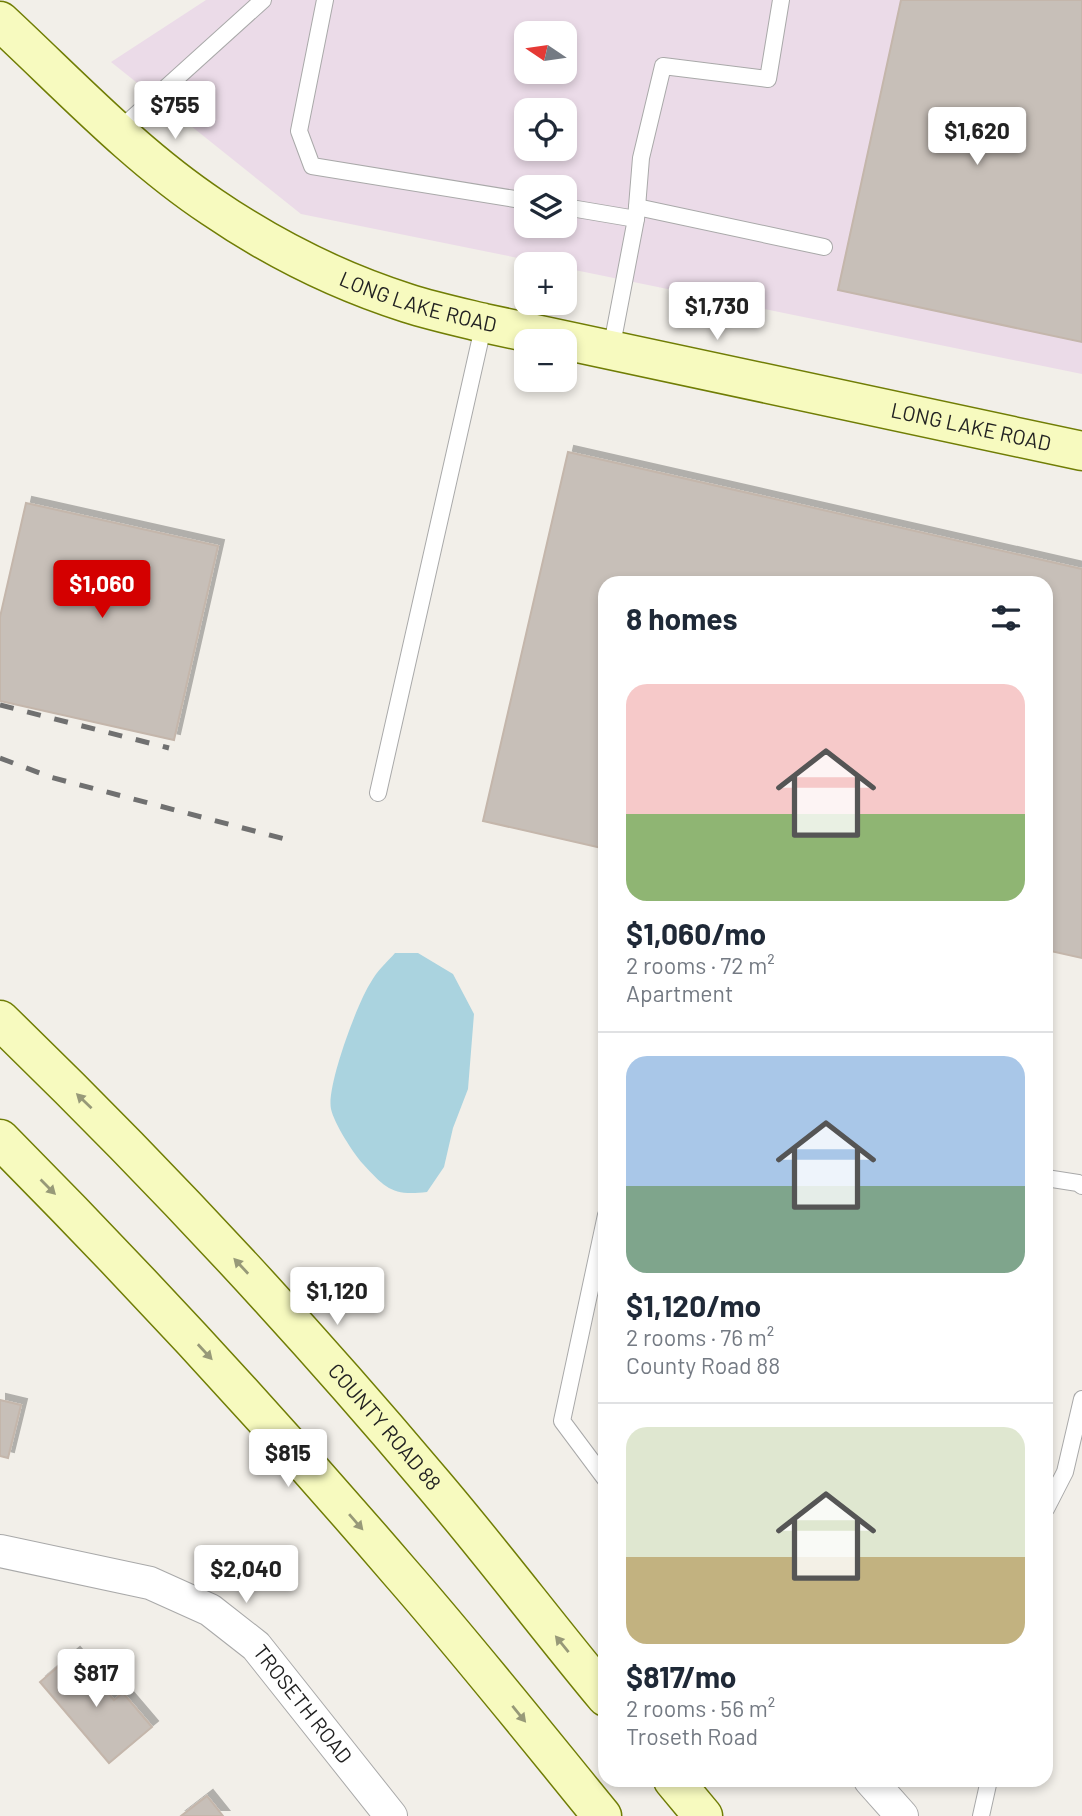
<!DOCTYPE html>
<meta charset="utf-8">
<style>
body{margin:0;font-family:Barlow,sans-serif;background:#f2f2f3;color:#1f2937;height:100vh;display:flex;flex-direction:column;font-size:26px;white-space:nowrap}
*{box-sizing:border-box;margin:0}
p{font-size:23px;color:#747a83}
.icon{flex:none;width:38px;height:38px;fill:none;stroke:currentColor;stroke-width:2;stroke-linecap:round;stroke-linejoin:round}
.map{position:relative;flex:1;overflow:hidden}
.panel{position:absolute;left:598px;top:576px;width:455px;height:1211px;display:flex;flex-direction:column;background:#fff;border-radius:21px;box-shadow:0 4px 10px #0003}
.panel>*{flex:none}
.needle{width:46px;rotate:283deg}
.controls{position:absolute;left:514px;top:21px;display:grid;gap:14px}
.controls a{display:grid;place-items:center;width:63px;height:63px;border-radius:14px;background:#fff;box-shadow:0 4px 10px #0003;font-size:35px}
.price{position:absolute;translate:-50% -60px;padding:0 16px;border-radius:7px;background:#fff;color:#222;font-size:23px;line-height:46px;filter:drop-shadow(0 2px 4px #0008)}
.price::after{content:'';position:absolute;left:50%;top:42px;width:21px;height:16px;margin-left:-10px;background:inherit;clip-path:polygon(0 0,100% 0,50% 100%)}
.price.selected{background:#d40000;color:#fff}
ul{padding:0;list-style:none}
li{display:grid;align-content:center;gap:14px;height:371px;padding:0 28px}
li+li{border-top:2px solid #e0e1e3}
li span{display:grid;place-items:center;height:217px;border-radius:21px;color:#555}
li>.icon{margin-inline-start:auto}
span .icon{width:126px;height:126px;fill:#fffc;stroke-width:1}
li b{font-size:30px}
h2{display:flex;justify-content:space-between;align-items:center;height:84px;padding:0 28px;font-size:30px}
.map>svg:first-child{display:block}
</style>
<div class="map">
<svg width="1082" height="1816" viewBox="0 0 1082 1816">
<defs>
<filter id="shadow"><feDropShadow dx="6" dy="-6" stdDeviation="0" flood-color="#0004"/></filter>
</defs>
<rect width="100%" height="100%" fill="#f2efe9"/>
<path fill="#ebdbe8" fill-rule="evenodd" d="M206,0H1082V374L565,268V264H548L301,214L111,62ZM527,33H565V72H527ZM527,110H565V149H527ZM527,187H565V226H527Z"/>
<path fill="#aad3df" d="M395,953H418L453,974L474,1014L468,1089L453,1128L444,1167L427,1192C393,1196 386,1189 363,1164C353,1153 334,1123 331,1109C326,1087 358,1001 371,982C377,971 387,962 395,953Z"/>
<g fill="#c7bfb8" stroke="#c4b6ab" stroke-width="2" filter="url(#shadow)">
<polygon points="901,0 1082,0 1082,342 838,290"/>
<polygon points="568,452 1082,569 1082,958 1046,950 1046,583 606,583 606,849 483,821"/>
<polygon points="26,503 218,546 174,740 0,701 0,617"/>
<polygon points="0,1400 21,1405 8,1458 0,1456"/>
<polygon points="74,1653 114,1700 123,1693 152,1727 109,1763 40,1682"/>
<polygon points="207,1796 223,1816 181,1816"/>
</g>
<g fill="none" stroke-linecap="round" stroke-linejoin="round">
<defs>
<g id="lane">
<polyline points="325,0 299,131 312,166 527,201"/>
<polyline points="118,131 263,0"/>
<polyline points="565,207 636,219"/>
<polyline points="637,207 824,247"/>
<polyline points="611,350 636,219 641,158 663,66 768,79 781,0"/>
<polyline points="378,793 484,323"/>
<polyline points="1046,1178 1078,1183 1082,1186"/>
<polyline points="606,1215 562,1421 606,1480"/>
<polyline points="1046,1509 1065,1472 1082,1399"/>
<polyline points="981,1816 989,1780"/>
</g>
<g id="street">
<path id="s1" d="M0,1551L150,1583L210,1610L256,1646L391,1816"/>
<polyline points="870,1780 902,1816"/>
</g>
<g id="secondary">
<path id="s2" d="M0,21C68,84 134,155 212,207C272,248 338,281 407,303C432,311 459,317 484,323L1082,451"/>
<path id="s3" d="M0,1020C151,1166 294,1319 429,1479C490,1550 546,1625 606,1697"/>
<path d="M0,1139C138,1278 271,1422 399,1571C469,1651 535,1734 602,1816"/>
<polyline points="673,1780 703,1816"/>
</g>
</defs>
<use href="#lane" stroke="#a9a9a9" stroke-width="18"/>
<use href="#street" stroke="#a9a9a9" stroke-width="34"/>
<use href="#secondary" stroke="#707d05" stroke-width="41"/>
<use href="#lane" stroke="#fff" stroke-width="16"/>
<use href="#street" stroke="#fff" stroke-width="32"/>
<use href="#secondary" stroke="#f7fabf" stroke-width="38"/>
<g stroke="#707070" stroke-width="5" stroke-dasharray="14 14" stroke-linecap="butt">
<polyline points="0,705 169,748"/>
<polyline points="0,758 50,777 296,842"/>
</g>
</g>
<defs><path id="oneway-solid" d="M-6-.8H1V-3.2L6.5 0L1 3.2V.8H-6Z" transform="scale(1.75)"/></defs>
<g fill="#979978">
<use href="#oneway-solid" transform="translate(84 1101) rotate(-136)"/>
<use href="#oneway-solid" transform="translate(48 1187) rotate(45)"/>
<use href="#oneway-solid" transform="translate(241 1266) rotate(-133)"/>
<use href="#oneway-solid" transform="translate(205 1352) rotate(47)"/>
<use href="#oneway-solid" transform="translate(356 1522) rotate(49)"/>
<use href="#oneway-solid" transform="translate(562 1644) rotate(-129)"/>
<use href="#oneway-solid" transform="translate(519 1714) rotate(51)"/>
</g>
<g text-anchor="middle" stroke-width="6" stroke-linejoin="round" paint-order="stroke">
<g font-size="21" fill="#222" stroke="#fff">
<text dy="7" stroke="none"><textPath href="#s2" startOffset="511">LONG LAKE ROAD</textPath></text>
<text dy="7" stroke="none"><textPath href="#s2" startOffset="1078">LONG LAKE ROAD</textPath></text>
<text dy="7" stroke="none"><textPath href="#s3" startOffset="560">COUNTY ROAD 88</textPath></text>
<text dy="7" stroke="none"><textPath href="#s1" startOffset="352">TROSETH ROAD</textPath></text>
</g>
</g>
</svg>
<div class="controls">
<a><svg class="needle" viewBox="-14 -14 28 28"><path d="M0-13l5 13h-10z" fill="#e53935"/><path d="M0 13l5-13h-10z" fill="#747a83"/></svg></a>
<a><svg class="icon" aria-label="locate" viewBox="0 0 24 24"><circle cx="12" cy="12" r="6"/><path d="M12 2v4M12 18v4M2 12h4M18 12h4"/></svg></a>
<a><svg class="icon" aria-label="layers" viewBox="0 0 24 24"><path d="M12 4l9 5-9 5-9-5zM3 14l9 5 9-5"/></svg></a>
<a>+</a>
<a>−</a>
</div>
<b class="price" style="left:175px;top:141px">$755</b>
<b class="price" style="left:977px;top:167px">$1,620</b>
<b class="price" style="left:717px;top:342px">$1,730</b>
<b class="price selected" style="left:102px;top:620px">$1,060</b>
<b class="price" style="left:337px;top:1327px">$1,120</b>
<b class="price" style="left:288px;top:1489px">$815</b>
<b class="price" style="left:246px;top:1605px">$2,040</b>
<b class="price" style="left:96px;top:1709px">$817</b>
<section class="panel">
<h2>8 homes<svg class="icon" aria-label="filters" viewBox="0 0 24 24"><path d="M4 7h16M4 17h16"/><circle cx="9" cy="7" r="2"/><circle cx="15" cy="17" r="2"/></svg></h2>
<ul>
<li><span style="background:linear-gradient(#f6c9c9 60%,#8fb573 0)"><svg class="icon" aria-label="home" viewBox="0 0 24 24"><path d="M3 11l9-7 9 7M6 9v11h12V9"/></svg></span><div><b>$1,060/mo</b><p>2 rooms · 72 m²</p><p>Apartment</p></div></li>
<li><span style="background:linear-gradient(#a9c7e8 60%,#7fa58c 0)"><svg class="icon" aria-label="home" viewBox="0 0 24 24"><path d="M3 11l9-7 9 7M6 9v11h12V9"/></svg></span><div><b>$1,120/mo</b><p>2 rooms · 76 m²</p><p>County Road 88</p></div></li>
<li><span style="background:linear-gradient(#dfe7d0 60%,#c2b280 0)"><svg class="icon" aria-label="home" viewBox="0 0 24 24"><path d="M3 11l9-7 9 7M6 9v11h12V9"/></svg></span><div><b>$817/mo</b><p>2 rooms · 56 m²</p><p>Troseth Road</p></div></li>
</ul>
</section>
</div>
